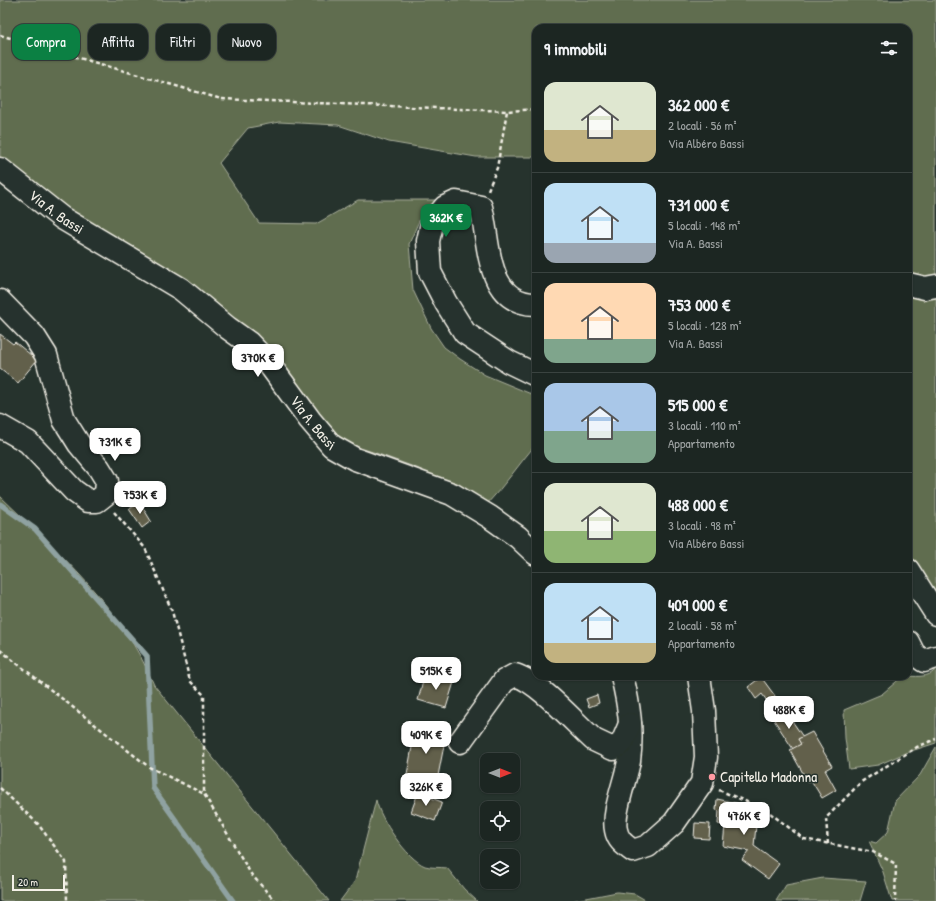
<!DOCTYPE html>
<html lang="it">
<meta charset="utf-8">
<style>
body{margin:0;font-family:"Patrick Hand",sans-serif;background:#29322f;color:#f1f3f6;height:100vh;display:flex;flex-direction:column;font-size:15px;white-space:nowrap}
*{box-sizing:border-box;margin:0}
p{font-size:13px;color:#a0a5a5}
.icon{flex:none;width:22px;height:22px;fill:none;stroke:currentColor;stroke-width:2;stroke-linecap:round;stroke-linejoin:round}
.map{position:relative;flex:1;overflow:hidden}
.sheet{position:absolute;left:532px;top:24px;width:380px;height:656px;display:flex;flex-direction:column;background:#1c2622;border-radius:12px;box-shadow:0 1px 3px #0004,0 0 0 1px #3a4340}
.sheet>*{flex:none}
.top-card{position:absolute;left:12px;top:24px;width:380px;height:36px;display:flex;gap:8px}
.needle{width:26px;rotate:90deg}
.fabs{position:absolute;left:480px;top:753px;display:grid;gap:8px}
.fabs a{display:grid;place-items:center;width:40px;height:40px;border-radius:8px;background:#1c2622;box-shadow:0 1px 3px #0004,0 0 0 1px #3a4340;font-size:20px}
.scale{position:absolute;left:12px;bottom:10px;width:53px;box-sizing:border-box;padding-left:4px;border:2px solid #f4f1e8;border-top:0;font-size:11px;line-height:14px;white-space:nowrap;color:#f4f1e8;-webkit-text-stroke:3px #26332d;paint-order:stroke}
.price{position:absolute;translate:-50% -34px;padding:0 9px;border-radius:8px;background:#fff;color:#222;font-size:13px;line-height:26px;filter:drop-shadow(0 1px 2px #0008)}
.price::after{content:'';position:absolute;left:50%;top:24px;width:12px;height:9px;margin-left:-6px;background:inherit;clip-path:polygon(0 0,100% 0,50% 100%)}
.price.selected{background:#0b8043;color:#fff}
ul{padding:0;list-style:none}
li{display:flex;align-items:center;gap:12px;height:100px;padding:0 12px}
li+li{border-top:1px solid #3a4340}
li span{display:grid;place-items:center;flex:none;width:112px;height:80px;border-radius:12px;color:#555}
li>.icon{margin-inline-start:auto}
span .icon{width:48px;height:48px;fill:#fffc;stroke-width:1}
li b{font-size:17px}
h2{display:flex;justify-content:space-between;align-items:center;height:48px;padding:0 12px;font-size:17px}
.tag{padding:0 14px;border-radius:12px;background:#1c2622;box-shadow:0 1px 3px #0004,0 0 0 1px #3a4340;font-size:14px;line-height:36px}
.tag.selected{background:#0b8043;color:#fff}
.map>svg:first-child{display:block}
</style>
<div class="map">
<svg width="936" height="901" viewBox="0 0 936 901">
<rect width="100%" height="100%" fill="#26332d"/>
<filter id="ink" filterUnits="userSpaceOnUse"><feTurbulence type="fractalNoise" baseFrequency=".025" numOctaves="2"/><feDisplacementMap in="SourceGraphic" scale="8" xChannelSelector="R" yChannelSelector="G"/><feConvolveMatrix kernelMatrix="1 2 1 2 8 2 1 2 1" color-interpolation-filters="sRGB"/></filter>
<g filter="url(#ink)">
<g fill="#606d4f" stroke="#aaaf9c">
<path d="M0,0H936V277H908V28H536V157H476L389,142L338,125L279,122L248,128L219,163L259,223L316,224L358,200H438L439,204L421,216L409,244L413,290L431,328L444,347L460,359L485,375L536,396V444C519,464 505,485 487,504L417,468L373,452L338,441L276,357L239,322L220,308L0,167Z"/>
<polygon points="908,294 936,295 936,616 908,571"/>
<path d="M0,496C58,552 123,609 154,685L329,901H0Z"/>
<path d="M936,669V743L905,753L878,765L849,769L845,738L844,710L882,694L903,676C914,676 929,679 936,669Z"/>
<polygon points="936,747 936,901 892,901 883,872 869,841 876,843 888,832 895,801 920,775"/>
<path d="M376,800C380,819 407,859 425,866C431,868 440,867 447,868L464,889L477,901H340L355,881Z"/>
<polygon points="823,878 866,881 860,901 776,901 786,885"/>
<polygon points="617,892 635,894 647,901 571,901"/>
</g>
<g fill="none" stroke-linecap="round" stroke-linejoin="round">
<polyline stroke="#8fa2a1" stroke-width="5.5" points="0,504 35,529 147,656 153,788 233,901"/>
</g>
<g fill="#62604c" stroke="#f4f1e8">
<polygon points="0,334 13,344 15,342 37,360 18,383 0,369"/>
<polygon points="140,503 151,521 142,528 129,509"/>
<polygon points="425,674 454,682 446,708 418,700"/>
<polygon points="761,677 786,711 778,716 762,694 756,699 748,687"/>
<polygon points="597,695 599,703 589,707 586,699"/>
<polygon points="786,712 803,737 798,739 801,744 793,749 774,720"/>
<polygon points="416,725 447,730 436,786 406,780"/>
<polygon points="812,732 832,766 825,770 836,790 822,798 811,780 808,782 790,750 801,744 798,739"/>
<polygon points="418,793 442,802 435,821 411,812"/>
<polygon points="717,799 741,804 739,811 757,815 754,846 779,864 768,879 742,860 749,851 723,846 725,825 718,824 719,811 716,810"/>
<polygon points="695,823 710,824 709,839 694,838"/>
</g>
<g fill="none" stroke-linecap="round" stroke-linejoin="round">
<defs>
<g id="minor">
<path id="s1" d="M0,169L62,218L181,289L228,328L249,343L269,364L310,420L332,446L355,459L452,494L490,517L518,537L536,554"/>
<polyline points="908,284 925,288 936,286"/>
<polyline points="0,301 34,336 46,355 64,420 79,444 99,468 107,481 106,494 97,501 88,501 74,491 28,442 0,426"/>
<path d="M536,304C485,304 490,242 481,207L456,202L445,207L432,223L428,241L430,272L446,303L465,333L509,362L536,375"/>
<polyline points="908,570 936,614"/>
<polyline points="908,642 914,654 924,661 936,657"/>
<path d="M622,676C629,705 633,731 629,761C626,779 612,814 616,830C618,841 625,845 633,851L648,846L674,823L702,783L706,757L704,711L699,676"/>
<path d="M460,742L504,681L515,675C539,682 574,722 594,740L613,749L622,743L630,724"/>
</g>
</defs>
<use href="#minor" stroke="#f4f1e8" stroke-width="25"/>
<g stroke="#f4f1e8" stroke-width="2.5" stroke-dasharray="4 3" stroke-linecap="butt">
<polyline points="0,35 221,99 507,111 536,109"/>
<polyline points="488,190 497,168 507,111"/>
<polyline points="114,512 145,548 172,611 190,681 204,695 204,794 251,874 275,901"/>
<polyline points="0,650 149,767 204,794"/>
<polyline points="0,788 38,824 66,862 67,901"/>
<polyline points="719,790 766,810 804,839 873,852 896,864 895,901"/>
<polyline points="828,844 826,818 861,782 917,747 936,739"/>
</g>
<use href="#minor" stroke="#26332d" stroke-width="22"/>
</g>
</g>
<circle fill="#ff9aa2" stroke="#26332d" stroke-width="1.5" cx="712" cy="777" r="4"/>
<g text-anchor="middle" stroke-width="3" stroke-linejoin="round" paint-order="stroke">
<g font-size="15" fill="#f4f1e8" stroke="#26332d">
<text dy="5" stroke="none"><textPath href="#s1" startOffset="71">Via A. Bassi</textPath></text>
<text dy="5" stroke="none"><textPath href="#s1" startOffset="407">Via A. Bassi</textPath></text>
</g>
<g font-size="15" fill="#f4f1e8" stroke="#26332d" text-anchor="start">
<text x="720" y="782">Capitello Madonna</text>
</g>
</g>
</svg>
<div class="fabs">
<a><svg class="needle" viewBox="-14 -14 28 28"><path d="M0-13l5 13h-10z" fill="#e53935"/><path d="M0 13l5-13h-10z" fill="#a0a5a5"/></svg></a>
<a><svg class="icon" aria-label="locate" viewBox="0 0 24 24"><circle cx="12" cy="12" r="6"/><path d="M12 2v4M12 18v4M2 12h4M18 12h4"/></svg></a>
<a><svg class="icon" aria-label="layers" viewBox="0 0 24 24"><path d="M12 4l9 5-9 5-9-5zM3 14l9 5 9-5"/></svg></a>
</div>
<div class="scale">20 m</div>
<b class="price selected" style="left:446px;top:238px">362K €</b>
<b class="price" style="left:258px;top:378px">370K €</b>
<b class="price" style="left:115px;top:462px">731K €</b>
<b class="price" style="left:140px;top:515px">753K €</b>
<b class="price" style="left:436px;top:691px">515K €</b>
<b class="price" style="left:789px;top:730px">488K €</b>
<b class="price" style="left:426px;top:755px">409K €</b>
<b class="price" style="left:426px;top:807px">326K €</b>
<b class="price" style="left:744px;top:836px">476K €</b>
<div class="top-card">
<a class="tag selected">Compra</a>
<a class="tag">Affitta</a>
<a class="tag">Filtri</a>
<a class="tag">Nuovo</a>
</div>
<section class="sheet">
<h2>9 immobili<svg class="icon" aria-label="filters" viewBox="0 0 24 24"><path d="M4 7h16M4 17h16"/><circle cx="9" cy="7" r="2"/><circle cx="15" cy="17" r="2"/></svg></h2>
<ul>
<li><span style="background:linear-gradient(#dfe7d0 60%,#c2b280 0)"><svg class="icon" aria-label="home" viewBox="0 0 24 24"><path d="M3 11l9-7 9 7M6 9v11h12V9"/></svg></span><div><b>362 000 €</b><p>2 locali · 56 m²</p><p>Via Albéro Bassi</p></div></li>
<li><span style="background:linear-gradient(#bfe0f5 75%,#9aa5b1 0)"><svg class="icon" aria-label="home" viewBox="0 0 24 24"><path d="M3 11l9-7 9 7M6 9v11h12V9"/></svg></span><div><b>731 000 €</b><p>5 locali · 148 m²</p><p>Via A. Bassi</p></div></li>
<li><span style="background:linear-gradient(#ffd9b3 70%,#7fa58c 0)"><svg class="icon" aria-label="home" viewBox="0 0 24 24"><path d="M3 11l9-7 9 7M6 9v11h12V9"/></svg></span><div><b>753 000 €</b><p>5 locali · 128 m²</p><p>Via A. Bassi</p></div></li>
<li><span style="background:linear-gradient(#a9c7e8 60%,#7fa58c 0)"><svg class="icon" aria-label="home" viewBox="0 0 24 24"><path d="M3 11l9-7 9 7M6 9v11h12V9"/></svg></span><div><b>515 000 €</b><p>3 locali · 110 m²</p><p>Appartamento</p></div></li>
<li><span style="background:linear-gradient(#dfe7d0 60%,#8fb573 0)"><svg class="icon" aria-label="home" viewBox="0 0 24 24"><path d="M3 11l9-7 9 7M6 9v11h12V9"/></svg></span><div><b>488 000 €</b><p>3 locali · 98 m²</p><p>Via Albéro Bassi</p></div></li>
<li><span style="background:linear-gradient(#bfe0f5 75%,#c2b280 0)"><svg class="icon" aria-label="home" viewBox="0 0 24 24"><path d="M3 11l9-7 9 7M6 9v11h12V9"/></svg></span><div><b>409 000 €</b><p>2 locali · 58 m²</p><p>Appartamento</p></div></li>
</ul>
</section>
</div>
